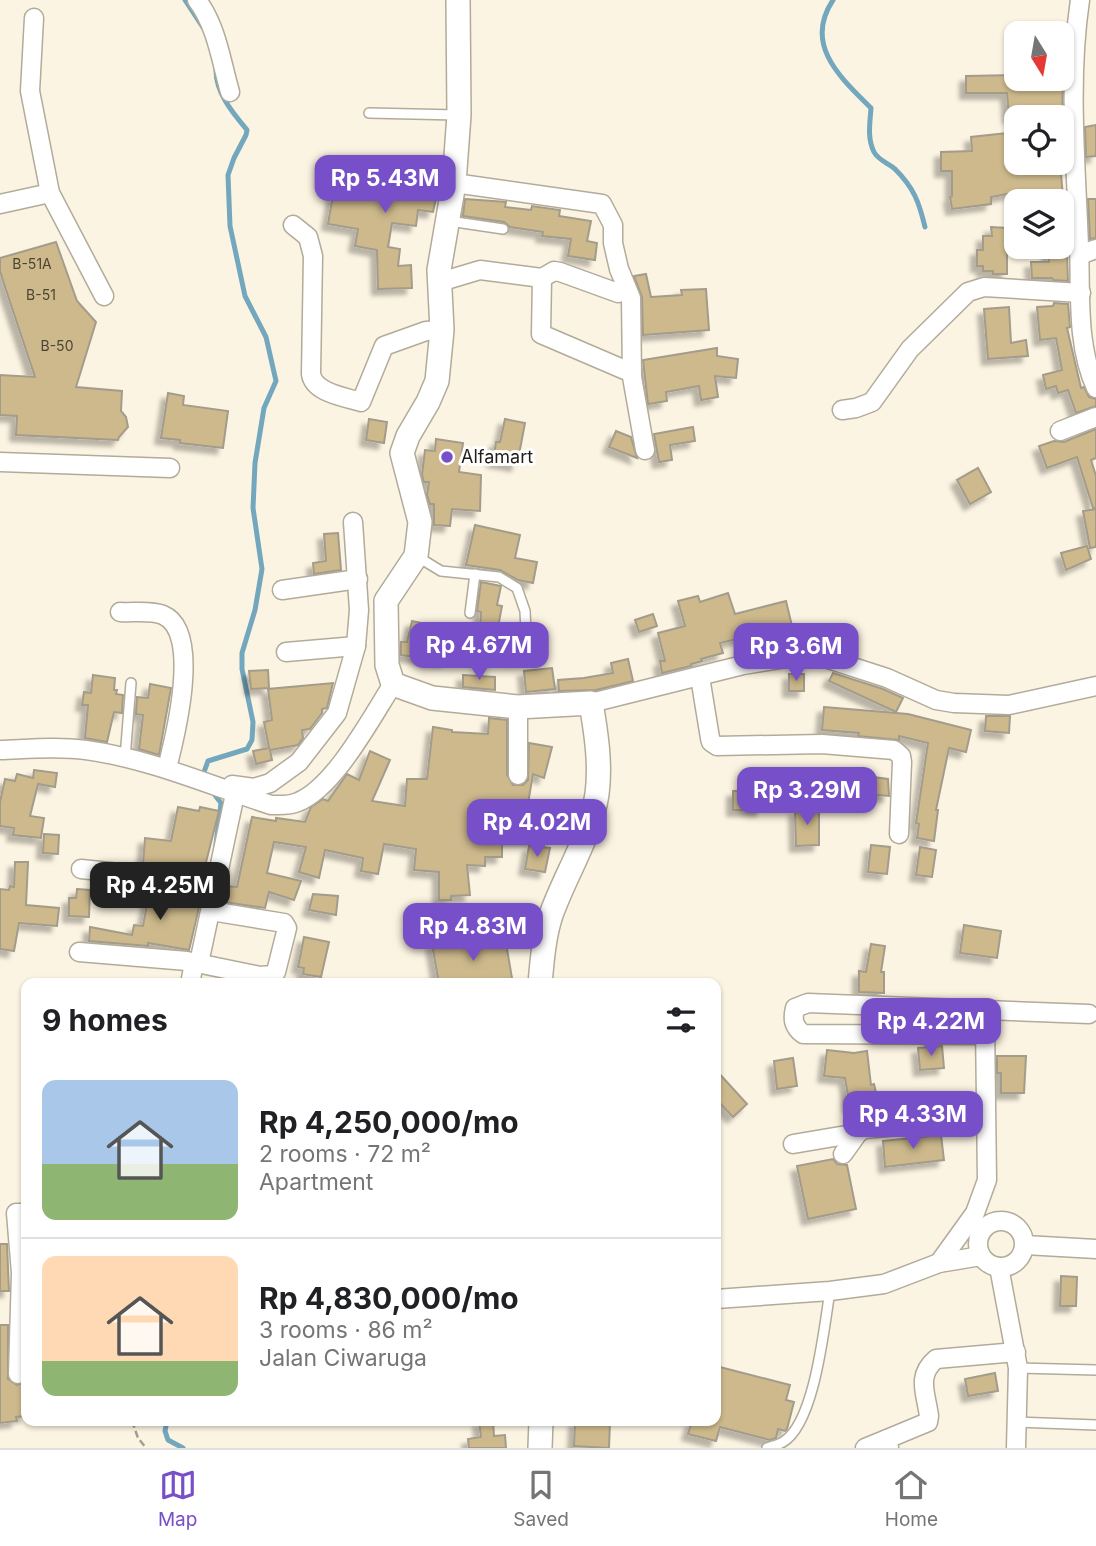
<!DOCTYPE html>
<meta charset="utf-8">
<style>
body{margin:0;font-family:Inter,sans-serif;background:#f6f6f6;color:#202124;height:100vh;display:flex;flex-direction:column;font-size:26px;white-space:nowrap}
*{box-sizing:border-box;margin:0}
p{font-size:23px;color:#757577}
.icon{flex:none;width:38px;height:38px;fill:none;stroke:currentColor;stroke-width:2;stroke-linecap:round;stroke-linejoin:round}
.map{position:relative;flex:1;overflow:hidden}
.side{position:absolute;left:21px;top:978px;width:700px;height:448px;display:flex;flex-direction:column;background:#fff;border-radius:14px;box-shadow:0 2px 5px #0004}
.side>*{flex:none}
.needle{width:46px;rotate:169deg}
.tools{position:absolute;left:1004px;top:21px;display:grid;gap:14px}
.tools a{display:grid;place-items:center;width:70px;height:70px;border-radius:14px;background:#fff;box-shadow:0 2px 5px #0004;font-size:35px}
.price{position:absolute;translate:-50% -60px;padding:0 16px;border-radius:14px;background:#774fc8;color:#fff;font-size:23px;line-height:46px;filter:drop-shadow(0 2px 4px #0008)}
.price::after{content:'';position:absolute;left:50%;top:42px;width:21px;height:16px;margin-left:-10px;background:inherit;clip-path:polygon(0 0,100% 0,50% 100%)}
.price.selected{background:#222;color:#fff}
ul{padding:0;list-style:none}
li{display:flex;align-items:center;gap:21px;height:175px;padding:0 21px}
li+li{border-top:2px solid #e0e0e0}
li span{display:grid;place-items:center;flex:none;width:196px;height:140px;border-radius:14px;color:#555}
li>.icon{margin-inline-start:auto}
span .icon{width:84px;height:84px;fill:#fffc;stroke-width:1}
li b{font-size:30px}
h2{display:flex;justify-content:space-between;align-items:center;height:84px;padding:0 21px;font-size:30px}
.tabs{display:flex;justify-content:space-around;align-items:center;height:98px;border-top:2px solid #e0e0e0;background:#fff;font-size:19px;color:#757577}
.tabs a{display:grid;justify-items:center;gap:4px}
.tabs .selected{color:#774fc8}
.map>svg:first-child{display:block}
</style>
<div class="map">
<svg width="1096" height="1448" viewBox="0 0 1096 1448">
<defs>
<filter id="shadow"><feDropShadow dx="-6" dy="6" stdDeviation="2" flood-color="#0004"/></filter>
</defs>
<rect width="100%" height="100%" fill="#fcf4e2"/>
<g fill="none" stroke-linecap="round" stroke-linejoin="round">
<g stroke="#73a7be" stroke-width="5">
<polyline points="185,0 204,29"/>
<path d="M833,0C803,45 841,78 871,108C870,123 867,138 874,152C878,160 888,163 895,169C914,188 919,202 925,227"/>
<path d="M206,778L204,772L208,761L247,749L252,740L253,722L242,669V653L255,610L262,569L253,508L255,463L264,408L276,381L266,337L245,296L230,226L228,175L234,158L246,135L247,130C232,112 215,92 216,68"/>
<polyline points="211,790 221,803 216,844"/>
<polyline points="167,1421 165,1431 168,1440 183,1448"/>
</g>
</g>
<g fill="#cdb98c" stroke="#a39c8b" stroke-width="2" filter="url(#shadow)">
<polygon points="1017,75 1017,79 1063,79 1062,117 1009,117 1007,93 966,93 966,76"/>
<polygon points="1096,125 1096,156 1086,157 1085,127"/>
<polygon points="1016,132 1017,163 1060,163 1063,196 1065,196 1068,281 1053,280 1052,278 1032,278 1031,262 1049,262 1048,248 1062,247 1062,201 1034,201 1034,192 1007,194 991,197 991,204 952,209 950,197 952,196 952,171 941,171 941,152 972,151 971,137"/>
<polygon points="368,165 408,167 408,170 434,175 433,178 440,180 433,212 418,210 416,226 392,223 388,247 400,249 398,266 411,265 412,288 378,289 377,250 355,246 358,229 328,224 333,195 349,198 350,181 366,182"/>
<polygon points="465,199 506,202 505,207 531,210 532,206 560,210 559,216 591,221 587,241 597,243 595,260 568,256 571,239 542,236 543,232 510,227 504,222 463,216"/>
<polygon points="1088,199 1096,199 1096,238 1090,239"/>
<polygon points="991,227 1007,228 1007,274 993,274 993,271 983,271 983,266 977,266 977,250 983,250 983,236 992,236"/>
<polygon points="56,242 77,301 96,322 76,387 122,391 121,411 126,417 128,427 119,437 118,440 16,435 17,416 0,415 0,375 35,377 6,290 0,271 0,258"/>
<polygon points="646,274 651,297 682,295 681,290 706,289 709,330 643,335 642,297 634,276"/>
<polygon points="1054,303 1068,304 1070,327 1067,328 1081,388 1084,387 1089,397 1096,399 1096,406 1076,413 1068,390 1058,393 1056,386 1046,389 1043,375 1062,370 1056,338 1040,340 1037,307 1053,306"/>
<polygon points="1009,307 1011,343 1026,340 1028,356 988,359 984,309"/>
<polygon points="717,348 717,356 738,359 736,378 715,376 718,397 701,400 699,386 666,392 667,401 648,404 643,360"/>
<polygon points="168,393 184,396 183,405 228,411 223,448 180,443 180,440 161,438"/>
<polygon points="369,419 387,422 384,443 366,440"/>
<polygon points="505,419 525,423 517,465 493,461 496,442 500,442"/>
<polygon points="693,427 695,441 670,445 672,460 659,462 654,434"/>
<polygon points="1096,429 1096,458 1091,460 1096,476 1096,508 1093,508 1077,457 1047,468 1039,446 1054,441 1064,442"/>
<polygon points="616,431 631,437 637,458 609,447"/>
<polygon points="436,439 463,443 459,472 481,475 480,511 452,509 450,526 434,525 434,504 430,504 427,495 429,482 424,482 422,475 425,450 435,451"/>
<polygon points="978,468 991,492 970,504 957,480"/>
<polygon points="1096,509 1096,547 1090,548 1083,511"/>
<polygon points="475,525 520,535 515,558 537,562 533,583 518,580 500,570 466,565"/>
<polygon points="338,533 341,570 314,574 313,563 326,561 324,534"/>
<polygon points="1087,546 1091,559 1066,570 1061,553"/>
<polygon points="481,582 501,586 497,605 502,606 498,627 502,627 501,638 519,639 520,658 502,657 502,652 479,650 481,612 477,611"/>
<polygon points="728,593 735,614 786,601 792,626 720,643 723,653 701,659 702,661 691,664 691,666 662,673 660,661 665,661 658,633 685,626 678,601 698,596 700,602"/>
<polygon points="653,614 657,626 639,632 635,620"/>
<polygon points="412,621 454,630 446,661 401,655 401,642 407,642"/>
<polygon points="628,659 633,681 596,690 559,691 558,680 584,678 613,673 611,663"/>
<polygon points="552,668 555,689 526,692 524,671"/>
<polygon points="268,670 269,688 251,689 249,671"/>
<polygon points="833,673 883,689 903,698 896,712 829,681"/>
<rect x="789" y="674" width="15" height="17"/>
<polygon points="93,675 115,678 114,690 117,690 116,694 123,695 122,713 114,712 107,742 85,738 88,705 82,705 84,692 91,693"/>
<polygon points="463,675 495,677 495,690 463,687"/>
<polygon points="333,683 327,708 322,709 322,713 310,729 302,730 303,738 298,745 270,750 272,760 256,764 253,751 269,748 264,722 272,720 268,689"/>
<polygon points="150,684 171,688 159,755 139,749 143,715 136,714 137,697 148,698"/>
<polygon points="824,707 908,714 971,730 966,752 949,748 936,810 938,810 934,841 917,838 919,824 916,823 928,743 899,736 899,740 858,736 859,733 822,730"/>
<polygon points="986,716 1010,716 1009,733 985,731"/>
<polygon points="489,718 507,720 507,775 513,785 523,785 528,780 529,743 552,747 544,778 533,774 527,809 528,825 535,826 535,839 502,839 502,857 485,857 485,866 467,865 470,895 451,896 451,900 439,900 439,872 414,870 416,849 384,844 378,874 361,871 363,858 325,850 319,878 299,872 306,847 274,842 267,873 301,881 294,900 269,892 265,908 224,902 227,886 237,887 252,817 276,821 276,818 305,822 311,807 323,799 328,801 347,774 359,780 370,751 390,760 372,801 405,806 407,779 427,779 433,727 452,730 452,732 488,734"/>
<polygon points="34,770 57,773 55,787 38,784 30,816 44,818 41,838 13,835 14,828 0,826 0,802 5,779 15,781 17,774 33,778"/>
<polygon points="841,773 888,779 889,796 867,794 866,803 839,800"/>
<polygon points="762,790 762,810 733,810 733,791"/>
<polygon points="178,807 199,811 200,807 219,811 204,870 143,864 145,838 171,841"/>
<polygon points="819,809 819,845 796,846 795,810"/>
<polygon points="44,834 59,835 58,854 43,853"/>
<polygon points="871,845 890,847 887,874 868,872"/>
<polygon points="529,846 550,848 545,872 525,869"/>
<polygon points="920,847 936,850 932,877 916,875"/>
<polygon points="15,862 28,862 26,905 59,908 57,926 19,923 14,951 0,949 0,889 9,890 10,886 14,887"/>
<polygon points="150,888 186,891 201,899 189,950 148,943 148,946 89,941 90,927 132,935 134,925 143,926"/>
<polygon points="77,889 90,890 89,917 69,916 69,898 76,898"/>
<polygon points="313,894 338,896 336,915 309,910"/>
<polygon points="964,925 1001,931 997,958 960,953"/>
<polygon points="304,937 329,942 321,977 303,974 304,968 298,967"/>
<polygon points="501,939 501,942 506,943 513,984 439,984 432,944 452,940 453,948"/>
<polygon points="871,944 885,946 881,972 884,972 884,993 859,992 859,971 866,972"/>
<polygon points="942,1046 944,1068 920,1070 918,1048"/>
<polygon points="827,1050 854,1053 867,1051 871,1085 874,1084 878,1102 850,1107 845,1078 824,1076"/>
<polygon points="997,1056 1026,1056 1024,1093 1001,1093 1001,1073 997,1073"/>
<polygon points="793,1058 797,1086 777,1089 774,1061"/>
<polygon points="716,1070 747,1104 733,1117 716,1099"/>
<polygon points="941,1135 944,1160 885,1167 883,1141"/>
<polygon points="833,1159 837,1164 847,1165 856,1209 808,1219 797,1166"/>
<polygon points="0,1244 7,1244 9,1291 0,1291"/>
<polygon points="1061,1276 1077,1277 1076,1306 1060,1306"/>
<polygon points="0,1325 8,1325 8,1379 17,1385 26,1381 26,1416 16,1417 17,1421 0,1423"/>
<polygon points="716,1366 790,1385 786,1400 794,1402 787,1429 785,1431 778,1429 776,1438 770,1440 720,1427 716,1441 688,1434 692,1421 716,1421"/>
<polygon points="995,1373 998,1391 968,1396 965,1379"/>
<polygon points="479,1421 493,1421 494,1436 505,1435 506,1448 469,1448 468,1439 481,1437"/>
<polygon points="575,1421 610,1421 609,1448 574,1446"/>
</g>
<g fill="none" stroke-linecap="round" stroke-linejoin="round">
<defs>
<g id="service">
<polyline points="369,113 457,115"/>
<polyline points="449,221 503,229"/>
<polyline points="418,557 441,571 499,577 517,588 525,611 527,652"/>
<polyline points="470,613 475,574"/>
<polyline points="125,758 131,683"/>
<polyline points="1018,1368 1096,1370"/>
<polyline points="1016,1422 1096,1425"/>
<path d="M767,1448C772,1446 778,1445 783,1442C815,1423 824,1327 830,1291"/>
</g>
<g id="minor">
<path d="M197,0C217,27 221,61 230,92"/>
<path d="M1080,0C1068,81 1076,164 1079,246C1081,292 1076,345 1096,388"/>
<polyline points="34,18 30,91 50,193 104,296"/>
<polyline points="454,183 602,204 613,225 613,243 619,269 631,298 632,377 645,450"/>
<polyline points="0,204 50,193"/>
<path d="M293,225L308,237L313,256L311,374C314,393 345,397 361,402L384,346L426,331L442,330"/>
<polyline points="1080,255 1096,249"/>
<polyline points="542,278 554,271 560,272 618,293"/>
<polyline points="440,282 480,270 542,278 541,334 625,370"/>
<polyline points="842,410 856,408 872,402 910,349 968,292 984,287 1081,293"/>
<polyline points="1060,431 1096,417"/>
<polyline points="0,462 170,468"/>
<polyline points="282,590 358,579"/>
<path d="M120,612C132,613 151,610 163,615C202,631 175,737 167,768"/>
<polyline points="286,652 356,646"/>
<polyline points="700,677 710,738 711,742 717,746 822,744 894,750 901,756 902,762 899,834"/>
<polyline points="591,703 743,665 806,655 822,657 887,678 936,700 954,703 1009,705 1096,686"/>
<path d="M0,750C28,749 58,746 86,750C150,759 209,785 271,805C280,805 289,806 298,802C335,787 371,718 393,684"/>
<polyline points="518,775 518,707"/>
<polyline points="232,785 254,788 270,783 299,762 337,713 356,646 359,610 353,522"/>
<polyline points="81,869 216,883"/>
<polyline points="79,952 187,961 260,976 272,975 276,972 287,928 284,923 211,911"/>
<polyline points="199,963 235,794"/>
<polyline points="190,984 194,963"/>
<path d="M985,1035L803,1034C794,1027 792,1020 795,1008L808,1003L1089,1014"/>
<polyline points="793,1144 858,1133"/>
<polyline points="843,1154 858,1133 864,1129 985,1119"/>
<circle cx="1001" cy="1244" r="23"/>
<polyline points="1025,1245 1096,1249"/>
<polyline points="939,1263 975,1213 987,1180 985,1024"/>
<polyline points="999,1267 1018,1368 1016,1448"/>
<polyline points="716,1299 830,1291 884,1284 939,1263 981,1256"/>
<polyline points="18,1374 21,1273 16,1213 26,1213"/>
<path d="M887,1439L928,1422L929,1416C926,1393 916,1376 936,1359L1016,1352"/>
<polyline points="865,1448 887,1439 889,1448"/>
</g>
<g id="tertiary">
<path d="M458,0L459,115L454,183L439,270L442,330L437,381L428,402L408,436L402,453L420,522L416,556L386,601L387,665L393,684L432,698L518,707L591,703C596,732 601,764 597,794C591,836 565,875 551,915C544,936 542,961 540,984"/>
<polyline points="540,1448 541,1421"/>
</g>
</defs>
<use href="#service" stroke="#b2ab9a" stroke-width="12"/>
<use href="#minor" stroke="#b2ab9a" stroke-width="21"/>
<use href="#tertiary" stroke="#b2ab9a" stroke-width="26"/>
<polyline stroke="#a49e91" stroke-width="2.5" stroke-dasharray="7 3.5" stroke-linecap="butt" points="132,1421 138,1438 146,1448"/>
<use href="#service" stroke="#fff" stroke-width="9"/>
<use href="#minor" stroke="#fff" stroke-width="18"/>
<use href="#tertiary" stroke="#fff" stroke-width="23"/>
</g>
<circle fill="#774fc8" stroke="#fff" stroke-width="2.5" cx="447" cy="457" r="7"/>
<g text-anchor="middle" stroke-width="6" stroke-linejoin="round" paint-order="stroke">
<g font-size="14" fill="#4c4535">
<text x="32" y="269">B-51A</text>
<text x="41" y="300">B-51</text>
<text x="57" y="351">B-50</text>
</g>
<g font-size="18" fill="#211e18" stroke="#fff" text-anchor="start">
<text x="461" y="463">Alfamart</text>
</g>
</g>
</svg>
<div class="tools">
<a><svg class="needle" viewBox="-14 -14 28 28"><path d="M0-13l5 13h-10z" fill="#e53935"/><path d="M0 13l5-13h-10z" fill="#757577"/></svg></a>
<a><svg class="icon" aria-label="locate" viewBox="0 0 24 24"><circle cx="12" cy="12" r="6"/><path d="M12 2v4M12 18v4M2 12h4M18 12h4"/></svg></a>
<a><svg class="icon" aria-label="layers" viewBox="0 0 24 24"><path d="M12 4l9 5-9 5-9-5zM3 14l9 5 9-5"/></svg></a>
</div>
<b class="price" style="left:385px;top:215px">Rp 5.43M</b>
<b class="price" style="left:479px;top:682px">Rp 4.67M</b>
<b class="price" style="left:796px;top:683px">Rp 3.6M</b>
<b class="price" style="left:807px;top:827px">Rp 3.29M</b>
<b class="price" style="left:537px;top:859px">Rp 4.02M</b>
<b class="price selected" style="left:160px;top:922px">Rp 4.25M</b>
<b class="price" style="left:473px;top:963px">Rp 4.83M</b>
<b class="price" style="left:931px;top:1058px">Rp 4.22M</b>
<b class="price" style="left:913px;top:1151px">Rp 4.33M</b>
<section class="side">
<h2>9 homes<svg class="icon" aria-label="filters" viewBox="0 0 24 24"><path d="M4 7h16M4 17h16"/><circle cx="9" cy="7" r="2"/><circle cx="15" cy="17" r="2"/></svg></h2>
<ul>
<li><span style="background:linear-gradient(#a9c7e8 60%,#8fb573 0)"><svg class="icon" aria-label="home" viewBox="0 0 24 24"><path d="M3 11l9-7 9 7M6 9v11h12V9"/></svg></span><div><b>Rp 4,250,000/mo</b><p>2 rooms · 72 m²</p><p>Apartment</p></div></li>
<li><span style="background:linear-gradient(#ffd9b3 75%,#8fb573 0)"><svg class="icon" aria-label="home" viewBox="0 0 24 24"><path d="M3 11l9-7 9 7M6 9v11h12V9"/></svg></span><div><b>Rp 4,830,000/mo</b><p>3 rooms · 86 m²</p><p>Jalan Ciwaruga</p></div></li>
</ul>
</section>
</div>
<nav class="tabs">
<a class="selected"><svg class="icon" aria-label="map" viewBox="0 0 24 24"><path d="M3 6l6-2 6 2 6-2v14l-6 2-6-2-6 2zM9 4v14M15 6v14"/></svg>Map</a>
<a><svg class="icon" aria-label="saved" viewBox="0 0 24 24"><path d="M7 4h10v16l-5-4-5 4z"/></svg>Saved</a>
<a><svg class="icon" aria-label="home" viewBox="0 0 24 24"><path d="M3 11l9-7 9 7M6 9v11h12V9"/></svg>Home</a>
</nav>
